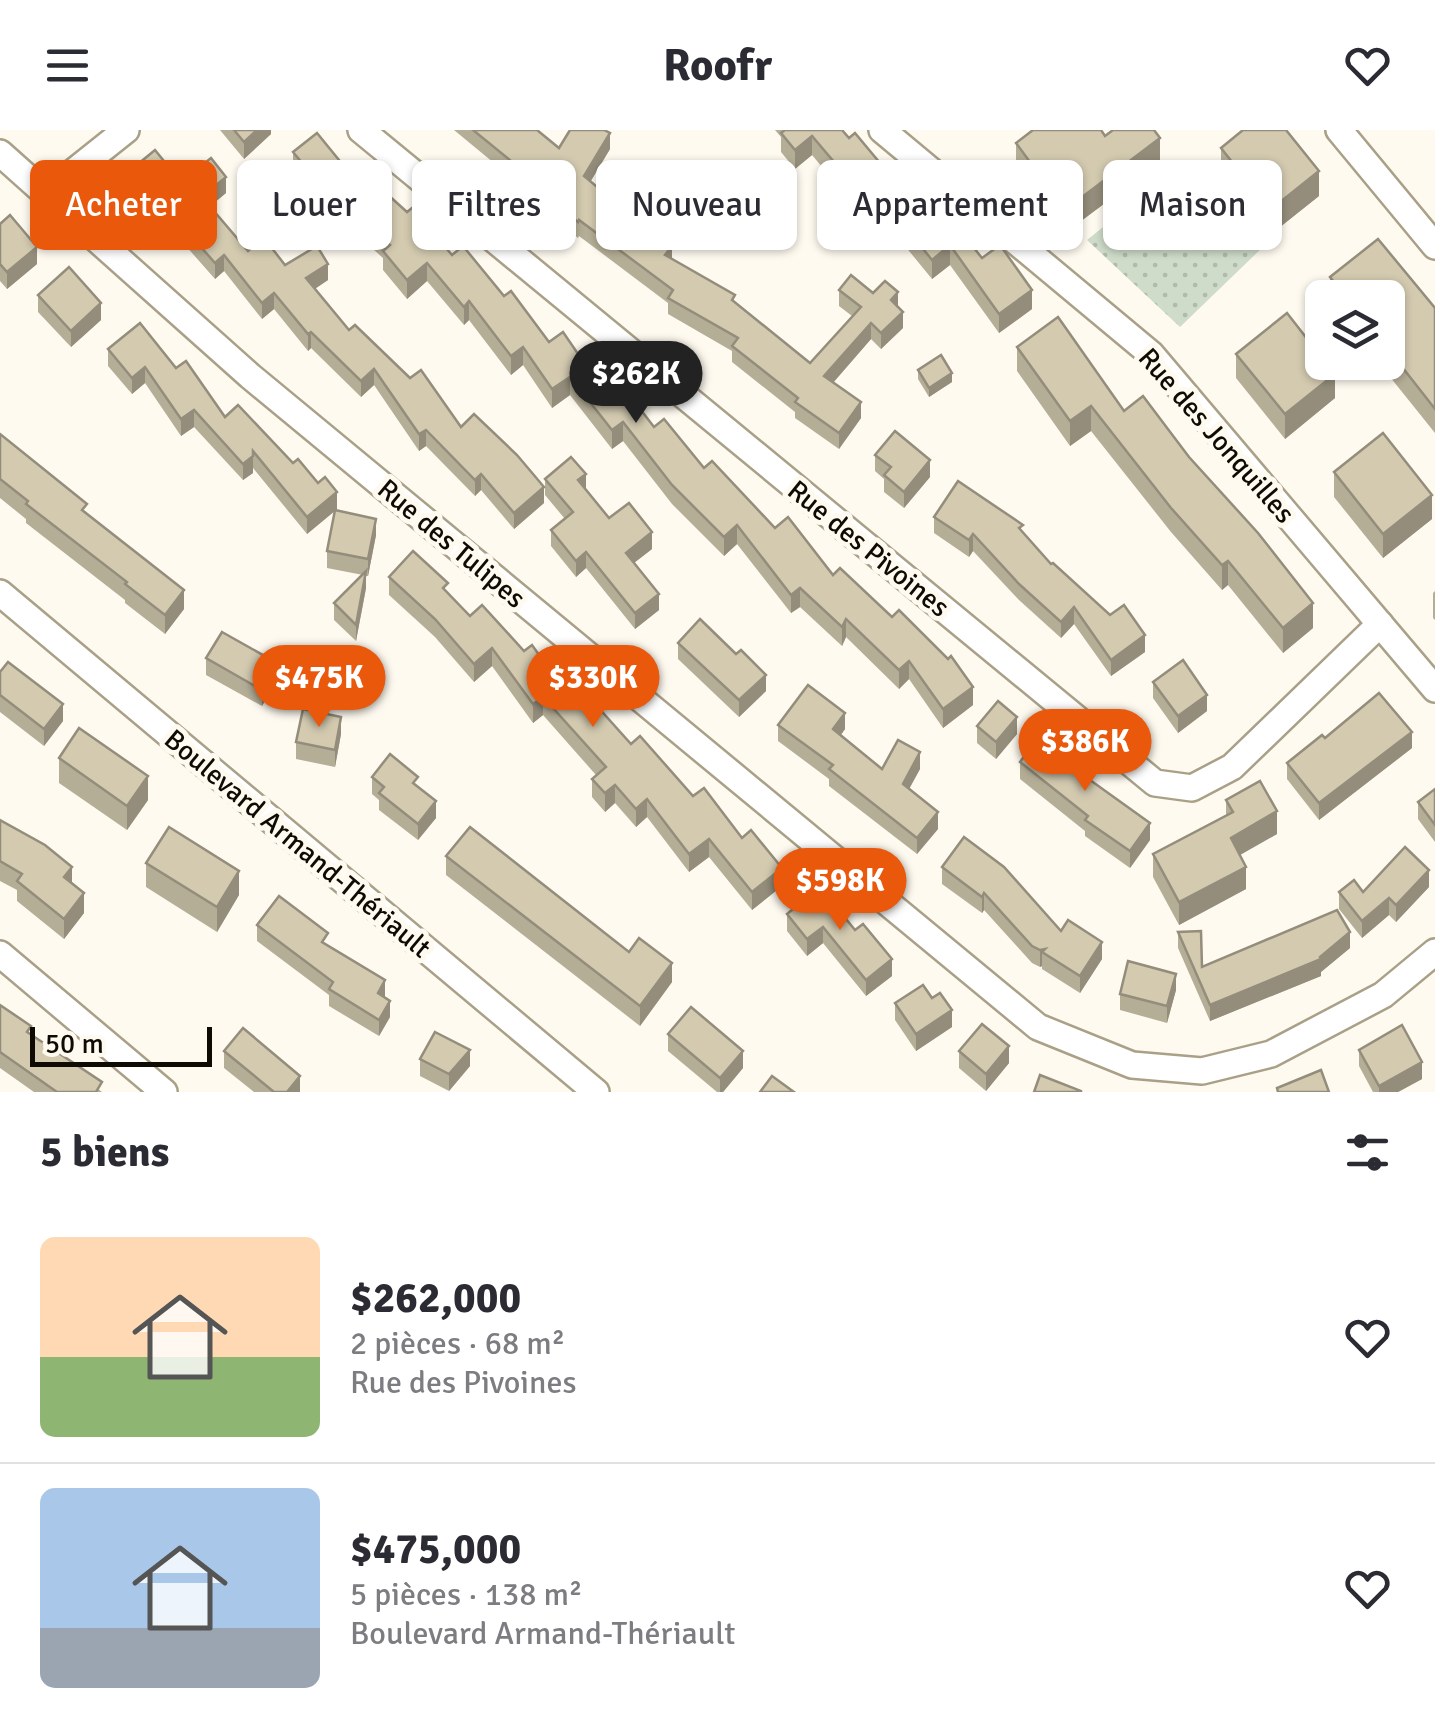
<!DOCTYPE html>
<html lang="fr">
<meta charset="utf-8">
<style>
body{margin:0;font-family:Signika,sans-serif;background:#f2f2f3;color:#2b2b33;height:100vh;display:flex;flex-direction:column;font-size:38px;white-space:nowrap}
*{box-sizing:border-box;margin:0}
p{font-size:32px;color:#7c7c81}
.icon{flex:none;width:55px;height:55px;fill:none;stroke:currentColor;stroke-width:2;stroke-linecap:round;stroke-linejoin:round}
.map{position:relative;height:962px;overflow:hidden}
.side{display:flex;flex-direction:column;background:#fff;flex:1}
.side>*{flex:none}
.top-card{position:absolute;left:30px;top:30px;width:1375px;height:90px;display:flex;gap:20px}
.buttons{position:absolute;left:1305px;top:150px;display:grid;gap:20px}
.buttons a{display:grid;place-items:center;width:100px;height:100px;border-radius:15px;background:#fff;box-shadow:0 2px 8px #0004;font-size:50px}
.scale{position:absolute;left:30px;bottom:25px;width:182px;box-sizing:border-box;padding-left:10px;border:5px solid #0e0b04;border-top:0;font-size:28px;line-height:35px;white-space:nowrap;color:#0e0b04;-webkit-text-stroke:8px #fefaf0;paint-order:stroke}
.price{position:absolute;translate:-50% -85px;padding:0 22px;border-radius:35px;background:#ea580c;color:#fff;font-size:32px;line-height:65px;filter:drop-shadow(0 2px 5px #0008)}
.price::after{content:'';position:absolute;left:50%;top:60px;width:30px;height:22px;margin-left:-15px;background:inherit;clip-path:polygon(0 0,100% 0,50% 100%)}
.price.current{background:#222;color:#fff}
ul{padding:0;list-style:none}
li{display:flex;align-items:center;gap:30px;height:250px;padding:0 40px}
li+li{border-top:2px solid #e1e1e2}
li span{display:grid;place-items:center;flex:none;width:280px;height:200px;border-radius:15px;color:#555}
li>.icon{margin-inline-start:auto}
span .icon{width:120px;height:120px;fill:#fffc;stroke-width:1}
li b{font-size:42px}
h2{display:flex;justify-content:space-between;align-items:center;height:120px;padding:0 40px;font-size:42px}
.chip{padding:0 35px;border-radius:15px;background:#fff;box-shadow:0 2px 8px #0004;font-size:35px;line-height:90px}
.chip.current{background:#ea580c;color:#fff}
header{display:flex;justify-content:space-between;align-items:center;height:130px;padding:0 40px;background:#fff;font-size:45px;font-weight:800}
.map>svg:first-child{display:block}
</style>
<header><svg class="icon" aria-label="menu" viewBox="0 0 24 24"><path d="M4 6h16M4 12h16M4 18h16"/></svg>Roofr<svg class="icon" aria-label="heart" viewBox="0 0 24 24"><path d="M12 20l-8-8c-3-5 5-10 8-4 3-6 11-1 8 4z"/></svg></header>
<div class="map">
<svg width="1435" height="962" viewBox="0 0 1435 962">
<defs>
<pattern id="park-dots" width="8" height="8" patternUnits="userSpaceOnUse" patternTransform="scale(2.5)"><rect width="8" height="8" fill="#cfdcc9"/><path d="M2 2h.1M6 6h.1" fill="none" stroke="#b1bbab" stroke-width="1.8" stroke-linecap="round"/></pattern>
</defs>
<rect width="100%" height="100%" fill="#fefaf0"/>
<polygon fill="url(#park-dots)" points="1186,30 1264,116 1180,197 1087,110"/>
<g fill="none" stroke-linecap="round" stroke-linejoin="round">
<defs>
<g id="minor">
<polyline points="361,0 1155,653 1192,658 1232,637 1380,494"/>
<polyline points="882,0 1151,224 1435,559"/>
<polyline points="1339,0 1435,116"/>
<polyline points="0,23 250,246 1038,897 1132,935 1202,941 1271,924 1383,865 1435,822"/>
<polyline points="47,63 126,0"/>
<polyline points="0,463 596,962"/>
<polyline points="0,824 164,962"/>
</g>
</defs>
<use href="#minor" stroke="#a9a087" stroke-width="30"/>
<use href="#minor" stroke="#fff" stroke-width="25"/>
</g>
<g fill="#b5ae97">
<polygon points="220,0 271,0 271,4 244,29"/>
<polygon points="454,0 537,0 559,18 610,19 591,51 602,64 672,129 735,172 810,233 852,186 839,176 839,160 873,163 898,177 903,198 881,219 871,209 833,253 861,288 839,319 795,288 795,282 732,232 732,221 668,184 668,173 579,106 578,108 540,78 540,71"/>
<polygon points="775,0 842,0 910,69 982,128 1032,179 999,203 950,135 932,149 878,83 868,92 812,25 795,39 781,22 781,7"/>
<polygon points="1105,6 1160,32 1065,103 1016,37 1016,13"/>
<polygon points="1221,18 1319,66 1270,105 1221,42"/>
<polygon points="293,22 348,41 504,166 549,212 600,256 654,297 833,445 973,575 943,598 909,549 899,559 846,507 842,516 800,477 791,483 737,414 724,426 672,374 623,311 612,319 570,265 552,278 523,235 511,245 469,190 464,195 427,151 407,169 383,140 383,128 313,65 293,41"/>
<polygon points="132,39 226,63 210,76 248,121 328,150 314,159 349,200 461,297 544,373 514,399 481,360 475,366 426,316 419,321 374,255 361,267 311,218 308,221 274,179 262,189 224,141 215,149 132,55"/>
<polygon points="0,94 37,134 7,159 0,151"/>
<polygon points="1330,147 1435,178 1435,303 1378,232 1388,232 1388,168 1330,168"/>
<polygon points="38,165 101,190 71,217 38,182"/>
<polygon points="1017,217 1124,281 1313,498 1283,523 1228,455 1222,460 1171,402 1091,301 1070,316 1017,241"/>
<polygon points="108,219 176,238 225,287 337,379 335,380 376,405 368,446 366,446 366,458 356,511 334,490 334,473 363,445 327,438 327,421 335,381 307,404 253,338 253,343 243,350 194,297 181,306 145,253 132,264 108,236"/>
<polygon points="1236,224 1335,268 1285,309 1236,248"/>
<polygon points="918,240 952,252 929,267 918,249"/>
<polygon points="0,304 87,384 184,479 165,504 125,473 125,470 26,393 26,389 0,368"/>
<polygon points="875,325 930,347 904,378 884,362 884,349 875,341"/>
<polygon points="1334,342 1432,389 1383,428 1334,367"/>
<polygon points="545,349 586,359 609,388 652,419 634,433 659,480 635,499 586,438 576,447 551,416 551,400 565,389 545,365"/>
<polygon points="934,387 1023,403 1051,434 1145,522 1111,546 1074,494 1061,508 1019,470 973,421 969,427 934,403"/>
<polygon points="389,447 448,463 470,486 524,521 567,564 631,614 742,708 782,756 752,780 709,727 689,742 647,687 636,697 615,673 605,682 592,667 592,649 596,645 543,585 533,593 492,536 474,552 435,507 389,465"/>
<polygon points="1435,461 1435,490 1433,488 1433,463"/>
<polygon points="678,513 766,561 739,587 678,529"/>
<polygon points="206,528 277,550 262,576 206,545"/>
<polygon points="0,542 63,591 44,616 0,582"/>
<polygon points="1153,552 1207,581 1178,603 1153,568"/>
<polygon points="778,595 845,599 840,606 882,639 920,639 909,659 938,699 917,724 829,656 829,649 778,611"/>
<polygon points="977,596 1017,604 996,629 977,613"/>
<polygon points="341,604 335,637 296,629 296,612"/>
<polygon points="1325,608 1412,618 1319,690 1287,649 1287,633"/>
<polygon points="59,628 148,670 127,700 59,653"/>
<polygon points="1020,632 1093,652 1150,710 1130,738 1085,706 1085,701 1020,649"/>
<polygon points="372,647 418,657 436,688 418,710 379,680 379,670 372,664"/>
<polygon points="1435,659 1435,712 1418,689 1418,672"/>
<polygon points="1226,670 1277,704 1240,725 1246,759 1179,795 1153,747 1153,724 1226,685"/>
<polygon points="0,690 72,754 84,783 64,809 17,771 17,760 0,751"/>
<polygon points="446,726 629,822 672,852 640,896 446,745"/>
<polygon points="146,733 239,765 217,802 146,757"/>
<polygon points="942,737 1061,801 1102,829 1080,863 1042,839 1042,836 1040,837 1032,833 984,780 982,783 942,754"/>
<polygon points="820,757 892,846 866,866 823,813 807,826 787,801 787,784"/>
<polygon points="1429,757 1396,792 1389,785 1362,808 1339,779 1339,762"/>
<polygon points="257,795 328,816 385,867 390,887 379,906 329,876 329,865 257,811"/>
<polygon points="1178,802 1202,837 1350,818 1321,842 1321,846 1210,891 1178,818"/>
<polygon points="1176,860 1167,893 1120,880 1120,864"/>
<polygon points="932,868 952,897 916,921 895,890 895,873"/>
<polygon points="0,875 31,905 102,962 34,962 0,938"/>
<polygon points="668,904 743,938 723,962 717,962 668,921"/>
<polygon points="1359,920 1422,949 1398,962 1373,962 1359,936"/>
<polygon points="224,921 300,962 254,962 224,938"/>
<polygon points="959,921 1009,933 986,961 959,938"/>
<polygon points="420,929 470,936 449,961 420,946"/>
</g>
<g fill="#948d7b">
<polygon points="257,0 271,0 271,4 244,29 244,12"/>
<polygon points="610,3 610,19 584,62 584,46"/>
<polygon points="812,6 812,25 795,39 795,20"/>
<polygon points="1160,8 1160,32 1065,103 1065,80"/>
<polygon points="1319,41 1319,66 1270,105 1270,80"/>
<polygon points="226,47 226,63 202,83 202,67"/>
<polygon points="878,63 878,83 868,92 868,72"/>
<polygon points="950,115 950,135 932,149 932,130"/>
<polygon points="672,116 672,132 665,125"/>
<polygon points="37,117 37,134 7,159 7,142"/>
<polygon points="224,125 224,141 215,149 215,133"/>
<polygon points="427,133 427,151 407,169 407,150"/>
<polygon points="328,134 328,150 306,165 306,148"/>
<polygon points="1032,160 1032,179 999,203 999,184"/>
<polygon points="898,162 898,178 891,170"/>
<polygon points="274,163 274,179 262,189 262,173"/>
<polygon points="469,171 469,190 464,195 464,177"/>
<polygon points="101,173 101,190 71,217 71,201"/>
<polygon points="903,182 903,198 881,219 881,203"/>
<polygon points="871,193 871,209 824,263 824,246"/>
<polygon points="311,202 311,218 308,221 308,204"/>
<polygon points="523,217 523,235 511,245 511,226"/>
<polygon points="145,237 145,253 132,264 132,248"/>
<polygon points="374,239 374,255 361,267 361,251"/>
<polygon points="952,243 952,252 929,267 929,258"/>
<polygon points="1335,244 1335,268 1285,309 1285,284"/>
<polygon points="570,247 570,265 552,278 552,259"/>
<polygon points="861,272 861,288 839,319 839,303"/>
<polygon points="1091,276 1091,301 1070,316 1070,291"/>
<polygon points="194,280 194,297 181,306 181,289"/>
<polygon points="623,292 623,311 612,319 612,300"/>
<polygon points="426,300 426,316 419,321 419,304"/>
<polygon points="253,326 253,343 243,350 243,334"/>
<polygon points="930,330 930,347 904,378 904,362"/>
<polygon points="481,344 481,360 475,366 475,350"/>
<polygon points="586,344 586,360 578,350"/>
<polygon points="544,357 544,373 514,399 514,383"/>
<polygon points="337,362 337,379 307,404 307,387"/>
<polygon points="1432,365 1432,389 1383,428 1383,404"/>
<polygon points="376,389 376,405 368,446 368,429"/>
<polygon points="737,395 737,414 724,426 724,407"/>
<polygon points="652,402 652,419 626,439 626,423"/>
<polygon points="973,404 973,421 969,427 969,410"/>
<polygon points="586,422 586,438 576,447 576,431"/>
<polygon points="1228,431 1228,455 1222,460 1222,435"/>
<polygon points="366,441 366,458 356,511 356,495"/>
<polygon points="800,458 800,477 791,483 791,465"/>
<polygon points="184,460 184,479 165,504 165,485"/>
<polygon points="659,464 659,480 635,499 635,483"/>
<polygon points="1313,473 1313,498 1283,523 1283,498"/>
<polygon points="1074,477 1074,494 1061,508 1061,492"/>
<polygon points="846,489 846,507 842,516 842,497"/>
<polygon points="1145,505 1145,522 1111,546 1111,530"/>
<polygon points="492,518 492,536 474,552 474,534"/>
<polygon points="909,531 909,549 899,559 899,540"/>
<polygon points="277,533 277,550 262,576 262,560"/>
<polygon points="766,545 766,561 739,587 739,570"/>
<polygon points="973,557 973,575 943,598 943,579"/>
<polygon points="1207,565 1207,581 1178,603 1178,586"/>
<polygon points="543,567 543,585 533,593 533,574"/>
<polygon points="63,574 63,591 44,616 44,599"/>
<polygon points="845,583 845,599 833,616 833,599"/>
<polygon points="341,587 341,604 335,637 335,620"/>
<polygon points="1017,587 1017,604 996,629 996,612"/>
<polygon points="1412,602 1412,618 1319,690 1319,673"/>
<polygon points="920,622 920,639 903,670 903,654"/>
<polygon points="148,646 148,670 127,700 127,676"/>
<polygon points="615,655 615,673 605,682 605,663"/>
<polygon points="647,669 647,687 636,697 636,679"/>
<polygon points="436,671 436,688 418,710 418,694"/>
<polygon points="1277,681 1277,704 1231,730 1231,708"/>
<polygon points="938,682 938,699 917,724 917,708"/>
<polygon points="1150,693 1150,710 1130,738 1130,721"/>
<polygon points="709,709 709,727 689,742 689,724"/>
<polygon points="72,737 72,757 64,747"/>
<polygon points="1246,737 1246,759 1179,795 1179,772"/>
<polygon points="782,738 782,756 752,780 752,762"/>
<polygon points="1429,740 1429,757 1396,792 1396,775"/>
<polygon points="239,741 239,765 217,802 217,777"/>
<polygon points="84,763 84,783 64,809 64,789"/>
<polygon points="984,763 984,780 982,783 982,767"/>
<polygon points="1389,768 1389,785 1362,808 1362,791"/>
<polygon points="823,797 823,813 807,826 807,809"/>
<polygon points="1350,802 1350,818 1321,842 1321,846 1210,891 1210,875 1320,827"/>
<polygon points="1102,812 1102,829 1080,863 1080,846"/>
<polygon points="1045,819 1042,822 1042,836 1040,837 1040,820"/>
<polygon points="892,829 892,846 866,866 866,850"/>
<polygon points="672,833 672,852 640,896 640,876"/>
<polygon points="1176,844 1176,860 1167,893 1167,876"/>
<polygon points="385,850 385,867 378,880 378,863"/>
<polygon points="390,871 390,887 379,906 379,890"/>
<polygon points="952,880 952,897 916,921 916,904"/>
<polygon points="1009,916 1009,933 986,961 986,944"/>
<polygon points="470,920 470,936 449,961 449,944"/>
<polygon points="743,921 743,938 723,962 720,962 720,948"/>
<polygon points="1422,932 1422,949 1398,962 1379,962 1379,956"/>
<polygon points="300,946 300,962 287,962"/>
</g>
<g fill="#d3cab0" stroke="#948d7b" stroke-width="2.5">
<polygon points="234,0 257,0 244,12"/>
<polygon points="473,0 537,0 559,18 570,0 604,0 610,3 584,46 602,61 601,63 672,116 665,125 735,165 732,170 810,233 861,177 839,160 851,145 873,163 885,151 898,162 891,170 903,182 881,203 871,193 824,246 861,272 839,303 795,272 798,268 732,216 738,208 668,168 673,160 579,90 578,92 540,62 543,57"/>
<polygon points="785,0 842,0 849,8 855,3 910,69 925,57 982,128 1000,115 1032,160 999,184 950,115 932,130 878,63 868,72 812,6 795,20 781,3"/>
<polygon points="1033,0 1101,0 1105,6 1113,0 1154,0 1160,8 1065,80 1016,13"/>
<polygon points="1243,0 1286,0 1319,41 1270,80 1221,18"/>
<polygon points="317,3 348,41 354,34 407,82 412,78 452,125 463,116 504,166 511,161 549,212 563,202 600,256 614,245 654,297 664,289 704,338 712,331 775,398 788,387 833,445 840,438 892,487 899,480 948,529 951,526 973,557 943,579 909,531 899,540 846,489 842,497 800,458 791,465 737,395 724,407 672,355 623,292 612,300 570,247 552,259 523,217 511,226 469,171 464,177 427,133 407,150 383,121 390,115 313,46 293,22"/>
<polygon points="155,20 181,52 211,28 226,47 202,67 248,121 264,108 285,135 317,116 328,134 306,148 349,200 355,195 410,248 421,240 461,297 474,284 517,325 544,357 514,383 481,344 475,350 426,300 419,304 374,239 361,251 311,202 308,204 274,163 262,173 224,125 215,133 132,39"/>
<polygon points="10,85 37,117 7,142 0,134 0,94"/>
<polygon points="1378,109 1435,178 1435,279 1388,219 1388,168 1346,168 1330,147"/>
<polygon points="69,137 101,173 71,201 38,165"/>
<polygon points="1287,183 1322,228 1322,232 1326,232 1335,244 1285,284 1236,224"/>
<polygon points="1058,187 1124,281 1143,266 1189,327 1258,403 1313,473 1283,498 1228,431 1222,435 1171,378 1091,276 1070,291 1017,217"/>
<polygon points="140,193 176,238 186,231 225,287 238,275 293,333 298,329 318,353 325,347 337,362 307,387 253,321 253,326 243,334 194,280 181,289 145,237 132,248 108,219"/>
<polygon points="941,225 952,243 929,258 918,240"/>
<polygon points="895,301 930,330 904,362 884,345 891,337 875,325"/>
<polygon points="1383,303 1432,365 1383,404 1334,342"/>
<polygon points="0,304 87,374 82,380 184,460 165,485 125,454 127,452 26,374 28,371 0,349"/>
<polygon points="571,327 586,344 578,350 609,388 629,373 652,402 626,423 659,464 635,483 586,422 576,431 551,400 573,382 545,349"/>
<polygon points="958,351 1023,395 1019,398 1051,434 1053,433 1110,485 1124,475 1145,505 1111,530 1074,477 1061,492 1019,454 973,404 969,410 934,387"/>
<polygon points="335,380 376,389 368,429 327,421"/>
<polygon points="413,421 448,453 443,458 470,486 482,475 524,521 532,515 567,564 578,555 631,614 640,606 693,666 704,658 742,708 751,700 782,738 752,762 709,709 689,724 647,669 636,679 615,655 605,663 592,649 606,637 543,567 533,574 492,518 474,534 435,489 389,447"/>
<polygon points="366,441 356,495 334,473"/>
<polygon points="700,489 736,524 741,520 766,545 739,570 678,513"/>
<polygon points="222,502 277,533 262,560 206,528"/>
<polygon points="1183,530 1207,565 1178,586 1153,552"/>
<polygon points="8,532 63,574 44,599 0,565 0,542"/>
<polygon points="808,555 845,583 833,599 882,639 898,610 920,622 903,654 938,682 917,708 829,639 833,635 778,595"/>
<polygon points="1379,563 1412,602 1319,673 1287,633 1322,605 1325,608"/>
<polygon points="998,571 1017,587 996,612 977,596"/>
<polygon points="303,579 341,587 335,620 296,612"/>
<polygon points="79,598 148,646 127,676 59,628"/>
<polygon points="1039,606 1093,646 1090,650 1150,693 1130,721 1085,690 1088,686 1020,632"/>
<polygon points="390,624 418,647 413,653 436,671 418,694 379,663 384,657 372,647"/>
<polygon points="1260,651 1277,681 1231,708 1246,737 1179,772 1153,724 1233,682 1226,670"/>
<polygon points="1435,659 1435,695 1418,672"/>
<polygon points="0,690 45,715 72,737 64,747 84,763 64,789 17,751 22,744 0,731"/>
<polygon points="169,697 239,741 217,777 146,733"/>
<polygon points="470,697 629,822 639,808 672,833 640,876 446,726"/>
<polygon points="964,707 1004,737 1061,801 1068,790 1102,812 1080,846 1042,822 1045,819 1040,820 1032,816 984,763 982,767 942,737"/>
<polygon points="1405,717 1429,740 1396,775 1389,768 1362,791 1339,762 1354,750 1363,762"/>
<polygon points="820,757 855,800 863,794 892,829 866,850 823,797 807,809 787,784"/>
<polygon points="279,766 328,803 322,812 385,850 378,863 390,871 379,890 329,859 333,852 257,795"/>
<polygon points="1337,780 1350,802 1320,827 1321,829 1210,875 1178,802 1201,801 1202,837"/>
<polygon points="1128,831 1176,844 1167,876 1120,864"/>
<polygon points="923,855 932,868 940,863 952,880 916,904 895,873"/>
<polygon points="0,875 31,896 27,902 102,952 96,962 57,962 0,922"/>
<polygon points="691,877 743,921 720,948 668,904"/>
<polygon points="982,894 1009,916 986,944 959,921"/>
<polygon points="1402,895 1422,932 1379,956 1359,920"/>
<polygon points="243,898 300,946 287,962 274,962 224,921"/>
<polygon points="435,902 470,920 449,944 420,929"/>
<polygon points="1321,940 1329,962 1278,962 1277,958"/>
<polygon points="1040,945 1081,961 1081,962 1034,962"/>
<polygon points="772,946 794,962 760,962"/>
</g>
<g text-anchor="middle" stroke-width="10" stroke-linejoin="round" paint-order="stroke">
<g font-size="28" fill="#0e0b04" stroke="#fefaf0">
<text transform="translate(1217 305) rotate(49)" y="10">Rue des Jonquilles</text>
<text transform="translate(452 413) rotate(40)" y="10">Rue des Tulipes</text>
<text transform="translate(869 418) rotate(39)" y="10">Rue des Pivoines</text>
<text transform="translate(298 713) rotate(40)" y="10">Boulevard Armand-Thériault</text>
</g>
</g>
</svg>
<div class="buttons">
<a><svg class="icon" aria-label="layers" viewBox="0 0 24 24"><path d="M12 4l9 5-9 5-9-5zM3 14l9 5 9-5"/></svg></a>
</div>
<div class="scale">50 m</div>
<b class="price current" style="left:636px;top:296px">$262K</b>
<b class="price" style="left:319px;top:600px">$475K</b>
<b class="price" style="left:593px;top:600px">$330K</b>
<b class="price" style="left:1085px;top:664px">$386K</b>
<b class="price" style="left:840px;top:803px">$598K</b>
<div class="top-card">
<a class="chip current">Acheter</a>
<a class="chip">Louer</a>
<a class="chip">Filtres</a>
<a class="chip">Nouveau</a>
<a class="chip">Appartement</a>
<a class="chip">Maison</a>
</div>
</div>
<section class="side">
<h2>5 biens<svg class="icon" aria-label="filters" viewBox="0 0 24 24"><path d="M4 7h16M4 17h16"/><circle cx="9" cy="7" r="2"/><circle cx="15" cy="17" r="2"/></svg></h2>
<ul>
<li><span style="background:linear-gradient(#ffd9b3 60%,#8fb573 0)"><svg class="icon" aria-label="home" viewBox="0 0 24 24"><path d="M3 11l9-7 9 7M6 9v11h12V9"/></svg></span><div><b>$262,000</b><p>2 pièces · 68 m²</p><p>Rue des Pivoines</p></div><svg class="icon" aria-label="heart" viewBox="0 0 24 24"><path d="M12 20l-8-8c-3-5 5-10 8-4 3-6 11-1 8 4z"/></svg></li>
<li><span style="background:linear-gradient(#a9c7e8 70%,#9aa5b1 0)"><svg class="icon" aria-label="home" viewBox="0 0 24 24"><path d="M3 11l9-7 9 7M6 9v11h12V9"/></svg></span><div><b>$475,000</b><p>5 pièces · 138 m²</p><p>Boulevard Armand-Thériault</p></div><svg class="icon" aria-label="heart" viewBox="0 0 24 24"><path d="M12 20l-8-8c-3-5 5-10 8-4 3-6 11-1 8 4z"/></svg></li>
</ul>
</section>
